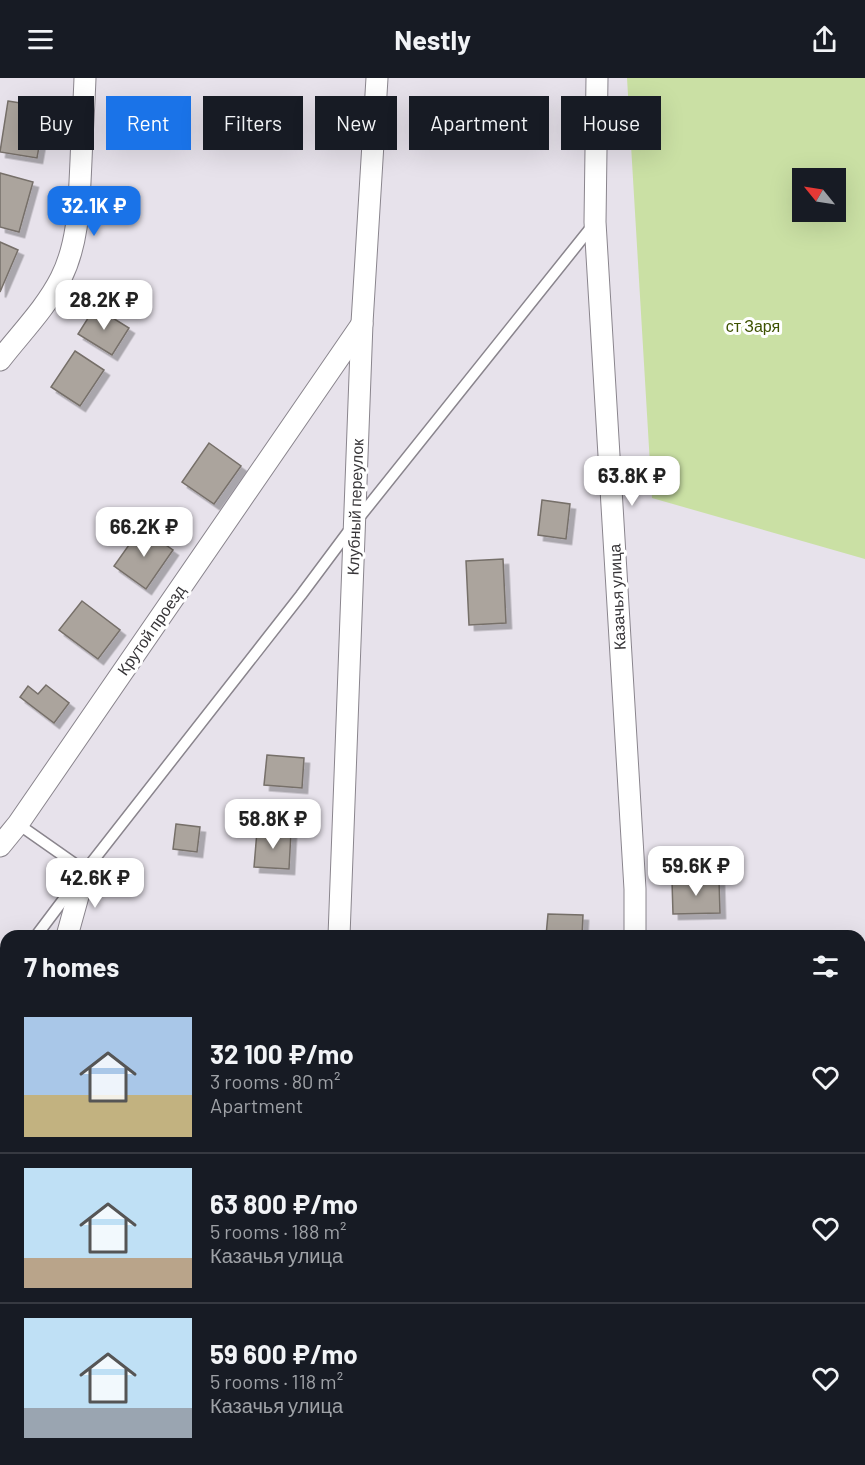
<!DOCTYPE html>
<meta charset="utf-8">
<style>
body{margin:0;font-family:Barlow,sans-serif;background:#242831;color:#f1f3f6;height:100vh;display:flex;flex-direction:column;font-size:22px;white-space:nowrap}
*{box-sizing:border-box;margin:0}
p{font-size:20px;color:#9ea1a6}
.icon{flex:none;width:33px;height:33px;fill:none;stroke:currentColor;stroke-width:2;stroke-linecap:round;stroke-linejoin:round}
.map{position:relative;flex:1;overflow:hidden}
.details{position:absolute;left:0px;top:852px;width:866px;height:536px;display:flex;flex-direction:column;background:#171b24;border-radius:18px 18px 0 0;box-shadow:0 6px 24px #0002}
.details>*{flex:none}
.hud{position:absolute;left:18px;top:18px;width:830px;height:54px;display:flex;gap:12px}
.needle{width:39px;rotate:300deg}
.tools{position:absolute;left:792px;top:90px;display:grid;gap:12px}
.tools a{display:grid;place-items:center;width:54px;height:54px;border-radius:0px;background:#171b24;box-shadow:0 6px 24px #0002;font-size:30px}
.price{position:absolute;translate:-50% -51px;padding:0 14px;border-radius:12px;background:#fff;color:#222;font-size:20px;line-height:39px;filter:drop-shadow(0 2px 3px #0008)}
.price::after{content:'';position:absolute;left:50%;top:36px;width:18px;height:14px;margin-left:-9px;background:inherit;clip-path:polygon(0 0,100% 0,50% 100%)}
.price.current{background:#1a73e8;color:#fff}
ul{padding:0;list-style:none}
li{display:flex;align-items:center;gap:18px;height:150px;padding:0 24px}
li+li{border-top:2px solid #363941}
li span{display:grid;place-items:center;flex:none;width:168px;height:120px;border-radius:0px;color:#555}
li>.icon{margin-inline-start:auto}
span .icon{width:72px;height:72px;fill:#fffc;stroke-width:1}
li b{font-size:26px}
h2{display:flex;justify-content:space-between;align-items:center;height:72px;padding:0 24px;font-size:26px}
.chip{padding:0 21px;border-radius:0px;background:#171b24;box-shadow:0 6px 24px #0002;font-size:21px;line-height:54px}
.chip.current{background:#1a73e8;color:#fff}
header{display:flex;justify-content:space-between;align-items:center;height:78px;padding:0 24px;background:#171b24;font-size:27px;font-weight:700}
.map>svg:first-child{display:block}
</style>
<header><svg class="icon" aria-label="menu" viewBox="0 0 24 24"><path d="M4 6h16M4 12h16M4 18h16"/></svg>Nestly<svg class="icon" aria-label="share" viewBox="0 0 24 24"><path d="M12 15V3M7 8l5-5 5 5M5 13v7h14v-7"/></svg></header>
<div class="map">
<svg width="865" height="1387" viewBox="0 0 865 1387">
<defs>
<filter id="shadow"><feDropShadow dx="5.5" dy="5.5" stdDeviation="0" flood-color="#0004"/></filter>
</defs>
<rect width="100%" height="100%" fill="#e7e2eb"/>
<path fill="#cae0a4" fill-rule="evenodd" d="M627,0H865V481L652,420ZM802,100H836V134H802Z"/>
<g fill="#aba49d" stroke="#766f69" stroke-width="1.5" filter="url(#shadow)">
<polygon points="8,23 46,29 37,80 0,74"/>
<polygon points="0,95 33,104 19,154 0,149"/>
<polygon points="0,164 18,172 0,214"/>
<polygon points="95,229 129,250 112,277 78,256"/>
<polygon points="75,273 104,292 80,328 51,309"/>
<polygon points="209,365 241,388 214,426 182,404"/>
<polygon points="542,422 570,426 566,461 538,457"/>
<polygon points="141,450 173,472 146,511 114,488"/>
<polygon points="503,481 506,545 469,547 466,483"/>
<polygon points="82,523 120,552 98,581 59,552"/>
<polygon points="46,607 69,625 54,645 20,619 28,608 38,616"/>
<polygon points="267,677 304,680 302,710 264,707"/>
<polygon points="176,746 200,749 197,774 173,771"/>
<polygon points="257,753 291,754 289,791 254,789"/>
<polygon points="719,802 720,835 673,836 672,803"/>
<polygon points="548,836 583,837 582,858 546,858"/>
<polygon points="82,1382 109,1382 122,1383 121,1387 81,1387"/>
<rect x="381" y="1382" width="36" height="5"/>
<polygon points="779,1385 779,1387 732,1387"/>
</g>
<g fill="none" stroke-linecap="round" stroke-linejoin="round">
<defs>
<g id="lane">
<polyline points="18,746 85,793 36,858"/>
<polyline points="85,793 301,517 354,446 593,147"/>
<polyline points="0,905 6,897"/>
</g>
<g id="street">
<polyline points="597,0 595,144 635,811 635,858"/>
<path d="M0,282C20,256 46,230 61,200C79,164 79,123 81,83C82,55 84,28 85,0"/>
<polyline points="0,768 18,746 362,246"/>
<polyline points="67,858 85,793"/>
<polyline points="339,858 362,245 377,0"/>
<polyline points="641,1382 641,1387"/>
<polyline points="20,1387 20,1382"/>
<polyline points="319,1387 319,1382"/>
</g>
</defs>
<use href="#lane" stroke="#8a858d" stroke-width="13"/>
<use href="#street" stroke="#8a858d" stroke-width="23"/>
<use href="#lane" stroke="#fff" stroke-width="10"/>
<use href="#street" stroke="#fff" stroke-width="21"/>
</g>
<g text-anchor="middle" stroke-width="6" stroke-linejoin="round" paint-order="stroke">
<g font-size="16" fill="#3e5201" stroke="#fff">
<text x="753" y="254">ст Заря</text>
</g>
<g font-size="16" fill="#373538" stroke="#fff">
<text transform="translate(355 429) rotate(-88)" y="6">Клубный переулок</text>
<text transform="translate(617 519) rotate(-93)" y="6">Казачья улица</text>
<text transform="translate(151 552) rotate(-55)" y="6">Крутой проезд</text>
</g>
</g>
</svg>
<div class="tools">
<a><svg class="needle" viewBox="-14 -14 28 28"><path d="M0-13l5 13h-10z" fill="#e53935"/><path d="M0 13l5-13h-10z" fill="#9ea1a6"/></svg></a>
</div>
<b class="price current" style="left:94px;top:159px">32.1K ₽</b>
<b class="price" style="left:104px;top:253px">28.2K ₽</b>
<b class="price" style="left:632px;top:429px">63.8K ₽</b>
<b class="price" style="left:144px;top:480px">66.2K ₽</b>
<b class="price" style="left:273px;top:772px">58.8K ₽</b>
<b class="price" style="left:696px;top:819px">59.6K ₽</b>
<b class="price" style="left:95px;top:831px">42.6K ₽</b>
<div class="hud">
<a class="chip">Buy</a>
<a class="chip current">Rent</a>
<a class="chip">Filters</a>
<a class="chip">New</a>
<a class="chip">Apartment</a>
<a class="chip">House</a>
</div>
<section class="details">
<h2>7 homes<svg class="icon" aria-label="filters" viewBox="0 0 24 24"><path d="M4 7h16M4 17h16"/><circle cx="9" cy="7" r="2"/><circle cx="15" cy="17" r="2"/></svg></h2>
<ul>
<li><span style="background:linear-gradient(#a9c7e8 65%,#c2b280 0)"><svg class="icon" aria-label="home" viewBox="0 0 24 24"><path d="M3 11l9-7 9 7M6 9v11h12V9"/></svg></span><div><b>32 100 ₽/mo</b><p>3 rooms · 80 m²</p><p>Apartment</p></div><svg class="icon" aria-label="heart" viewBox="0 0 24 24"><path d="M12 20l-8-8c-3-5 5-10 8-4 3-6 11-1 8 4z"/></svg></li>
<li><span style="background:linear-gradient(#bfe0f5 75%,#b9a48a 0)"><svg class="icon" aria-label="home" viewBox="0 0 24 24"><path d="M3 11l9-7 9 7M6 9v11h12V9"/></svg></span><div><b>63 800 ₽/mo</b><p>5 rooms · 188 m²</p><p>Казачья улица</p></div><svg class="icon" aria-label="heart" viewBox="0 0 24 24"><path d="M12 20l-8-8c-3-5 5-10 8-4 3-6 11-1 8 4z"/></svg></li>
<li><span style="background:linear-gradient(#bfe0f5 75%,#9aa5b1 0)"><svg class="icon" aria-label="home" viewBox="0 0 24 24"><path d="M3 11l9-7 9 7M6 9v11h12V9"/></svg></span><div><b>59 600 ₽/mo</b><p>5 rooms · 118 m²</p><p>Казачья улица</p></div><svg class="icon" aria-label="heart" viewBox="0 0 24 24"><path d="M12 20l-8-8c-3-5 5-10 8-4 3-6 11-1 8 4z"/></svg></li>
</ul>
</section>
</div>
